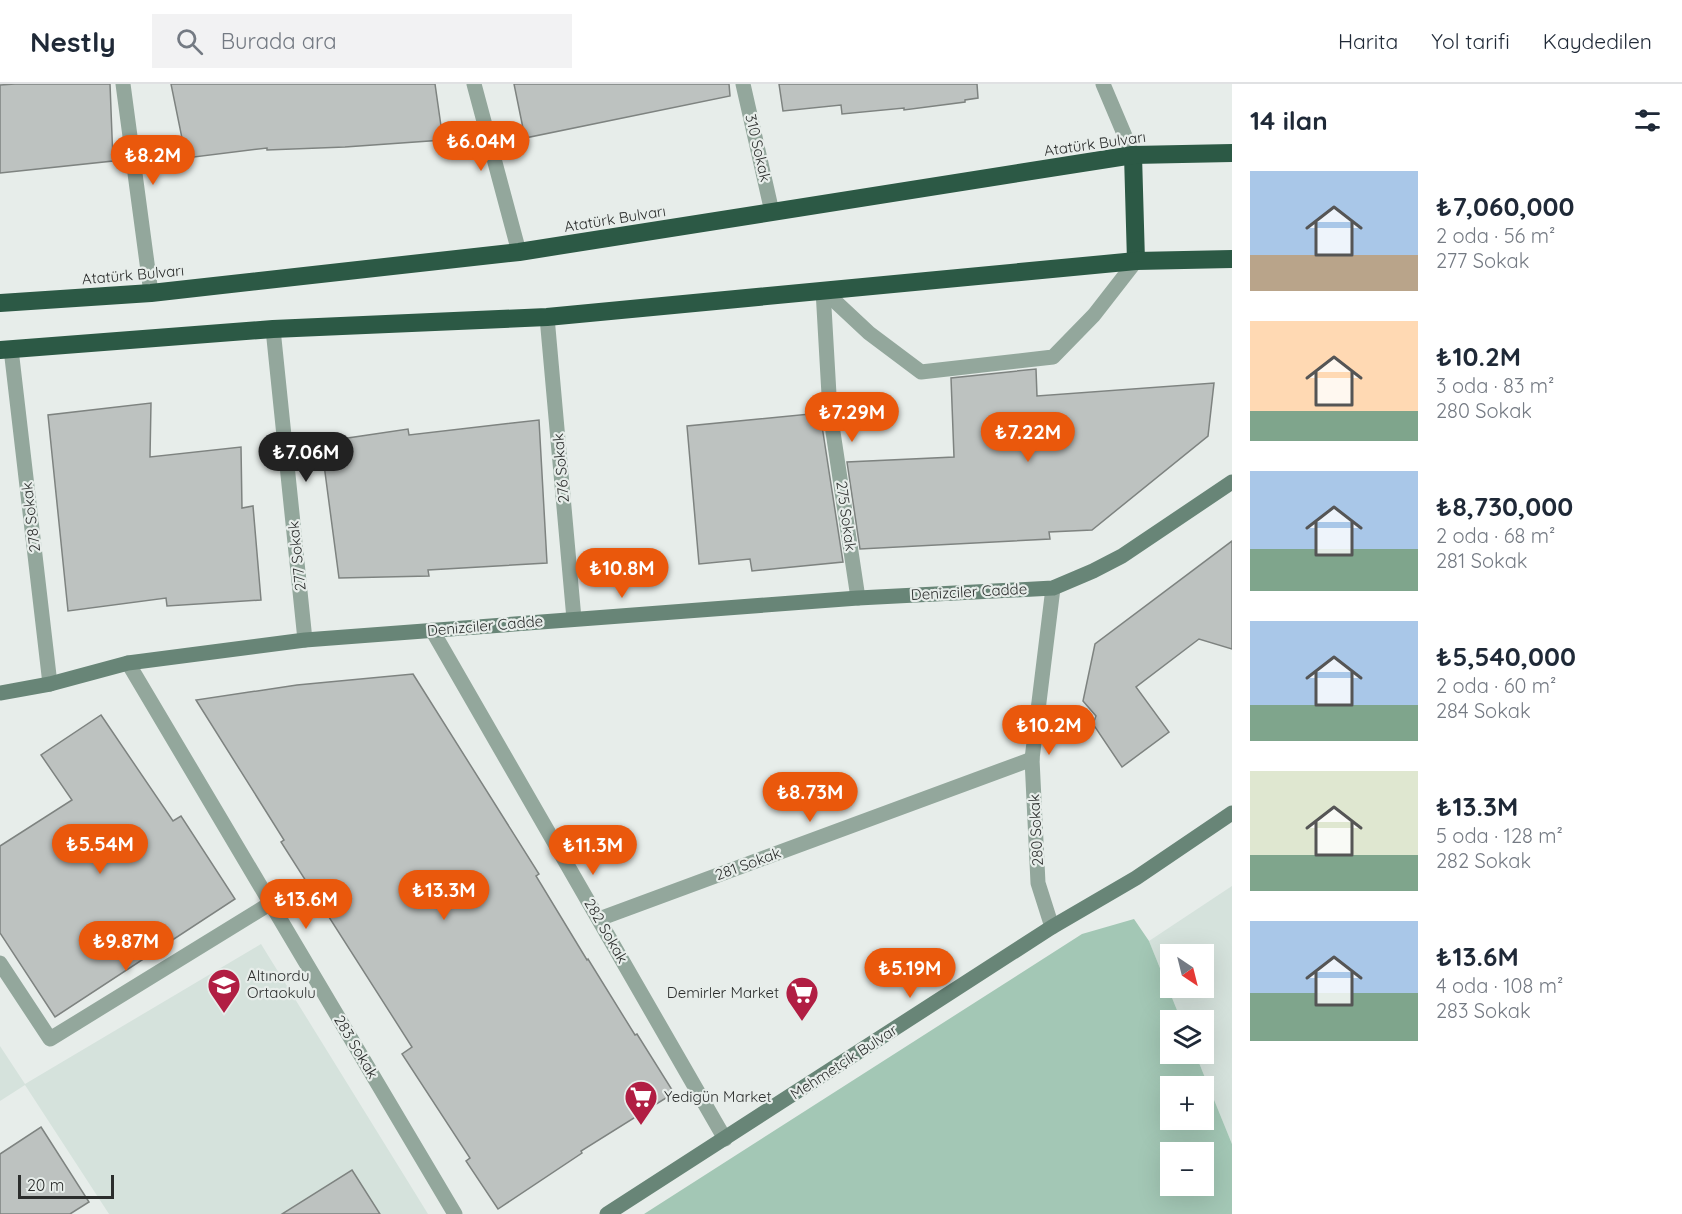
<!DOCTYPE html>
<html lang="tr">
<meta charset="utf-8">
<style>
body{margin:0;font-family:Quicksand,sans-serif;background:#f2f2f3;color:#1f2937;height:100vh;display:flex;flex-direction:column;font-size:22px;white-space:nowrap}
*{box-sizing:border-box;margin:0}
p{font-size:20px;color:#747a83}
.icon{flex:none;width:33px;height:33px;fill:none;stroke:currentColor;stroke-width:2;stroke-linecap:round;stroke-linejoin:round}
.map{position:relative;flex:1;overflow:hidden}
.sheet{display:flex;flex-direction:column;background:#fff;width:450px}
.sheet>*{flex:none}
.needle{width:39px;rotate:145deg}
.tools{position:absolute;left:1160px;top:860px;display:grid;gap:12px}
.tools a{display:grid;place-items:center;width:54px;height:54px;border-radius:0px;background:#fff;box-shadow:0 6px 24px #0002;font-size:30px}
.scale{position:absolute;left:18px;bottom:15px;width:96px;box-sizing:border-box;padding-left:6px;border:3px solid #2b2d2c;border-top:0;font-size:16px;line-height:21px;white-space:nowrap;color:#2b2d2c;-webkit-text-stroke:4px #e7edea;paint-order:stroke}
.price{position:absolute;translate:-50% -51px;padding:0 14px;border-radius:21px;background:#ea580c;color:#fff;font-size:20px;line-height:39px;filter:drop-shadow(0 2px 3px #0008)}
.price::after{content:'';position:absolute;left:50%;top:36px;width:18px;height:14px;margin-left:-9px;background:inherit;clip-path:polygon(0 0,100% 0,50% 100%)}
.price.on{background:#222;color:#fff}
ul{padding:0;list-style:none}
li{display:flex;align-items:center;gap:18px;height:150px;padding:0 18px}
li span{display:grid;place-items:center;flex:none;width:168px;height:120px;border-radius:0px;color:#555}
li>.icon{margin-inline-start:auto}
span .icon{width:72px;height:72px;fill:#fffc;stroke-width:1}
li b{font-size:26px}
h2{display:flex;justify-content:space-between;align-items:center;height:72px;padding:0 18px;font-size:26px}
header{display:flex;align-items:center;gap:36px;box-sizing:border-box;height:84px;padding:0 30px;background:#fff;border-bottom:2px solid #e0e1e3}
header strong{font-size:28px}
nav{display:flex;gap:33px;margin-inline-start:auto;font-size:21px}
.search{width:420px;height:54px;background:#f2f2f3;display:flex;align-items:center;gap:15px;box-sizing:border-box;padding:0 21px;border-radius:0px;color:#747a83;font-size:22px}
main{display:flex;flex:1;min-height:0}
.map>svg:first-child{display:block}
</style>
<header>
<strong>Nestly</strong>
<div class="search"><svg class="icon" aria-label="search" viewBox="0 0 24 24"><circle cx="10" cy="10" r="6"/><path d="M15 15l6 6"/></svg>Burada ara</div>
<nav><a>Harita</a><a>Yol tarifi</a><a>Kaydedilen</a></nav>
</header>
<main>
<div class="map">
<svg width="1232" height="1130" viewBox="0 0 1232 1130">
<rect width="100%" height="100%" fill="#e7edea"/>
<g fill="#d5e2dc" fill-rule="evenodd">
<path d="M1232,802V1060L1195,969H1203V936H1181L1149,857ZM1170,870H1203V903H1170Z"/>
<polygon points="261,860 428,1130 109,1130 25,1001 0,1017 0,962 25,1000"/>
</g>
<path fill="#a3c7b5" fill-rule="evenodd" d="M1134,835L1149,857L1181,936H1170V969H1195L1232,1060V1130H644L1082,850ZM1170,1002H1203V1035H1170ZM1170,1068H1203V1101H1170Z"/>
<g fill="#bdc2c0" stroke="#7e8380" stroke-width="1.5">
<polygon points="15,0 110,0 113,77 0,89 0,1"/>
<polygon points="171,0 435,0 443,56 345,63 267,66 267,64 186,74"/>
<polygon points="514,0 729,0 730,12 525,54"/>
<polygon points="779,0 977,0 978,14 965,16 965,18 904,26 904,24 842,30 841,21 783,27"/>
<polygon points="1036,285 1037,312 1214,299 1208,352 1092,446 1049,448 1050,455 860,465 847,378 954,373 951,294"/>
<polygon points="151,319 150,373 241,363 242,424 253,422 261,516 167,522 166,514 68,527 48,331"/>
<polygon points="820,329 843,478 752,487 750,475 699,480 687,342"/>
<polygon points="539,336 547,479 428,486 429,492 339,494 321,358 408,345 409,351"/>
<polygon points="1232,457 1232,565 1199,555 1136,603 1169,648 1122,683 1093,640 1096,632 1083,617 1095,560"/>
<polygon points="413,590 539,790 536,792 587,876 588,875 635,951 637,950 674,1009 581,1067 582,1069 498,1125 466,1077 470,1074 402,970 412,963 281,758 284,756 196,616 297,601"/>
<polygon points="101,631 173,737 181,732 235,815 55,933 0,849 0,762 72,716 41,671"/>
<polygon points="41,1043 89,1118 70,1130 0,1130 0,1070"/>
<polygon points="352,1086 380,1130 282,1130"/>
</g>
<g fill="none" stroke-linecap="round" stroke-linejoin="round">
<polyline stroke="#93a79c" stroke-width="15" points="823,206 869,249 921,288 1053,273 1094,231 1136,177"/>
<g stroke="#93a79c" stroke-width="15">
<polyline points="123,0 151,209"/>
<polyline points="474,0 519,168"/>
<polyline points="743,0 772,128"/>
<polyline points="1103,0 1133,71"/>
<polyline points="823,206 830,328 858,514"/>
<polyline points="547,233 574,535"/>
<polyline points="273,245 305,556"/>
<polyline points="11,265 50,600"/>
<polyline points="432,546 725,1055"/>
<polyline points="128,579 455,1130"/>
<polyline points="599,835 1032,675"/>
<polyline points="1052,843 1038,799 1032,675 1053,504"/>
<polyline points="0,879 50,955 271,819"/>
</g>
<g stroke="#688577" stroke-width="15">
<polyline points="0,609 50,600 128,579 305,556 858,514 1053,504 1093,487 1122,472 1232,398"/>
<polyline points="607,1130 1052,843 1136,794 1232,729"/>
</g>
<g stroke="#2c5945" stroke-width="18">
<polyline points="1133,71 1136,177"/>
<polyline points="0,219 151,209 519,168 1133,71 1232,69"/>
<polyline points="0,266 273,245 547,233 1136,177 1232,175"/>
</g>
</g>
<defs>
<symbol id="school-pin" viewBox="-11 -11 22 30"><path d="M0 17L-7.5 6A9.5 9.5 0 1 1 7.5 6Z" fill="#b11e43" stroke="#e7edea"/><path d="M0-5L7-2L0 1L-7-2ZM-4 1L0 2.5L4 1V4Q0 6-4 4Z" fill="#fff"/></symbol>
<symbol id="supermarket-pin" viewBox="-11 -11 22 30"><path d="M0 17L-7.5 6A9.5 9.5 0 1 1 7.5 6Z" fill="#b11e43" stroke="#e7edea"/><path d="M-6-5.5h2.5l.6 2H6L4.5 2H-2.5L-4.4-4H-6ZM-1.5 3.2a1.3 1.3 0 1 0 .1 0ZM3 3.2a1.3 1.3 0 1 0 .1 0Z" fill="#fff"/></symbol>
</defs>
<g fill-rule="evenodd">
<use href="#school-pin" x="205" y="882" width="38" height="52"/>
<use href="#supermarket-pin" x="783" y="890" width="38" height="52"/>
<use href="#supermarket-pin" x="622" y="994" width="38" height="52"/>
</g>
<g text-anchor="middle" stroke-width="4.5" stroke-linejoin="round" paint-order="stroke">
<g font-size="15" fill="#2b2d2c" stroke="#e7edea">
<text transform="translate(1095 60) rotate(-8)" y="5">Atatürk Bulvarı</text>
<text transform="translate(758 64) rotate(77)" y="5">310 Sokak</text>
<text transform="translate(615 135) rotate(-9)" y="5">Atatürk Bulvarı</text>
<text transform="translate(133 191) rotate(-5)" y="5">Atatürk Bulvarı</text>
<text transform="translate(561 384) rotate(-95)" y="5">276 Sokak</text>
<text transform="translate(846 432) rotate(82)" y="5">275 Sokak</text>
<text transform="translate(31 433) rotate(-97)" y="5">278 Sokak</text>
<text transform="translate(297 472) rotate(-96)" y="5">277 Sokak</text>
<text transform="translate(969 508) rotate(-3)" y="5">Denizciler Cadde</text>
<text transform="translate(485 542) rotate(-5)" y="5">Denizciler Cadde</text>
<text transform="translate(1036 746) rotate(-93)" y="5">280 Sokak</text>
<text transform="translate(748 780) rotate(-20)" y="5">281 Sokak</text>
<text transform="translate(606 847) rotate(60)" y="5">282 Sokak</text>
<text transform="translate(356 963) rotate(59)" y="5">283 Sokak</text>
<text transform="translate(844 978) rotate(-33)" y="5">Mehmetçik Bulvar</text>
</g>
<g font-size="15" fill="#2b2d2c" stroke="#e7edea" text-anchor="start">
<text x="247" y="897">Altınordu<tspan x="247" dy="17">Ortaokulu</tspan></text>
<text x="779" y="914" text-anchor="end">Demirler Market</text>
<text x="664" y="1018">Yedigün Market</text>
</g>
</g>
</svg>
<div class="tools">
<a><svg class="needle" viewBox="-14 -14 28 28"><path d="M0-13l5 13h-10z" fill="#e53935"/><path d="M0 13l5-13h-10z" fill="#747a83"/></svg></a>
<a><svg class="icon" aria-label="layers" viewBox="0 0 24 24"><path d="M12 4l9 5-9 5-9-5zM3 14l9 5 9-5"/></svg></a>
<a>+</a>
<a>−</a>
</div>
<div class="scale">20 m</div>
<b class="price" style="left:481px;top:88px">₺6.04M</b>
<b class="price" style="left:153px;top:102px">₺8.2M</b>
<b class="price" style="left:852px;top:359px">₺7.29M</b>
<b class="price" style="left:1028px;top:379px">₺7.22M</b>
<b class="price on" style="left:306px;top:399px">₺7.06M</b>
<b class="price" style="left:622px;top:515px">₺10.8M</b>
<b class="price" style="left:1049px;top:672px">₺10.2M</b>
<b class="price" style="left:810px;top:739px">₺8.73M</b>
<b class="price" style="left:100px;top:791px">₺5.54M</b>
<b class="price" style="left:593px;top:792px">₺11.3M</b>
<b class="price" style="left:444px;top:837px">₺13.3M</b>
<b class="price" style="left:306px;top:846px">₺13.6M</b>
<b class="price" style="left:126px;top:888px">₺9.87M</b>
<b class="price" style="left:910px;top:915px">₺5.19M</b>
</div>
<section class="sheet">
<h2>14 ilan<svg class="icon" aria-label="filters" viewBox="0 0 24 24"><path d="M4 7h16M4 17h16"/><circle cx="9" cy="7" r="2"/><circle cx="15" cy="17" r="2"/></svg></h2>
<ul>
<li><span style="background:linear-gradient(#a9c7e8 70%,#b9a48a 0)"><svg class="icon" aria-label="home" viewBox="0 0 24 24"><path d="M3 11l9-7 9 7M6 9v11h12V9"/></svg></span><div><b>₺7,060,000</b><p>2 oda · 56 m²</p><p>277 Sokak</p></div></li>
<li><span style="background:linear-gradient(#ffd9b3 75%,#7fa58c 0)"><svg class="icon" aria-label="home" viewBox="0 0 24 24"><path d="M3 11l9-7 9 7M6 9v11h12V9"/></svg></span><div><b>₺10.2M</b><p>3 oda · 83 m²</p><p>280 Sokak</p></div></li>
<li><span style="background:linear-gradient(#a9c7e8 65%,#7fa58c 0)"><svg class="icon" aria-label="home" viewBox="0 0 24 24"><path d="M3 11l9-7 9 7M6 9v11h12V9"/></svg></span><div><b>₺8,730,000</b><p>2 oda · 68 m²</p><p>281 Sokak</p></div></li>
<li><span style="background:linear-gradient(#a9c7e8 70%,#7fa58c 0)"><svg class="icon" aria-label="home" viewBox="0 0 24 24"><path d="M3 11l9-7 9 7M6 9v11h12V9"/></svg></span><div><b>₺5,540,000</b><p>2 oda · 60 m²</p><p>284 Sokak</p></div></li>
<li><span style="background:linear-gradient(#dfe7d0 70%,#7fa58c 0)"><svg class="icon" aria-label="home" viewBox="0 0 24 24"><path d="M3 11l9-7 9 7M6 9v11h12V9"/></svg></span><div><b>₺13.3M</b><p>5 oda · 128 m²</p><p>282 Sokak</p></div></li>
<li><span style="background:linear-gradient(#a9c7e8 60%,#7fa58c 0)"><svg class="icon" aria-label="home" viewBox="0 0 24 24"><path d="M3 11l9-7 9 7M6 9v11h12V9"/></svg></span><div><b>₺13.6M</b><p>4 oda · 108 m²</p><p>283 Sokak</p></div></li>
</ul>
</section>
</main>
